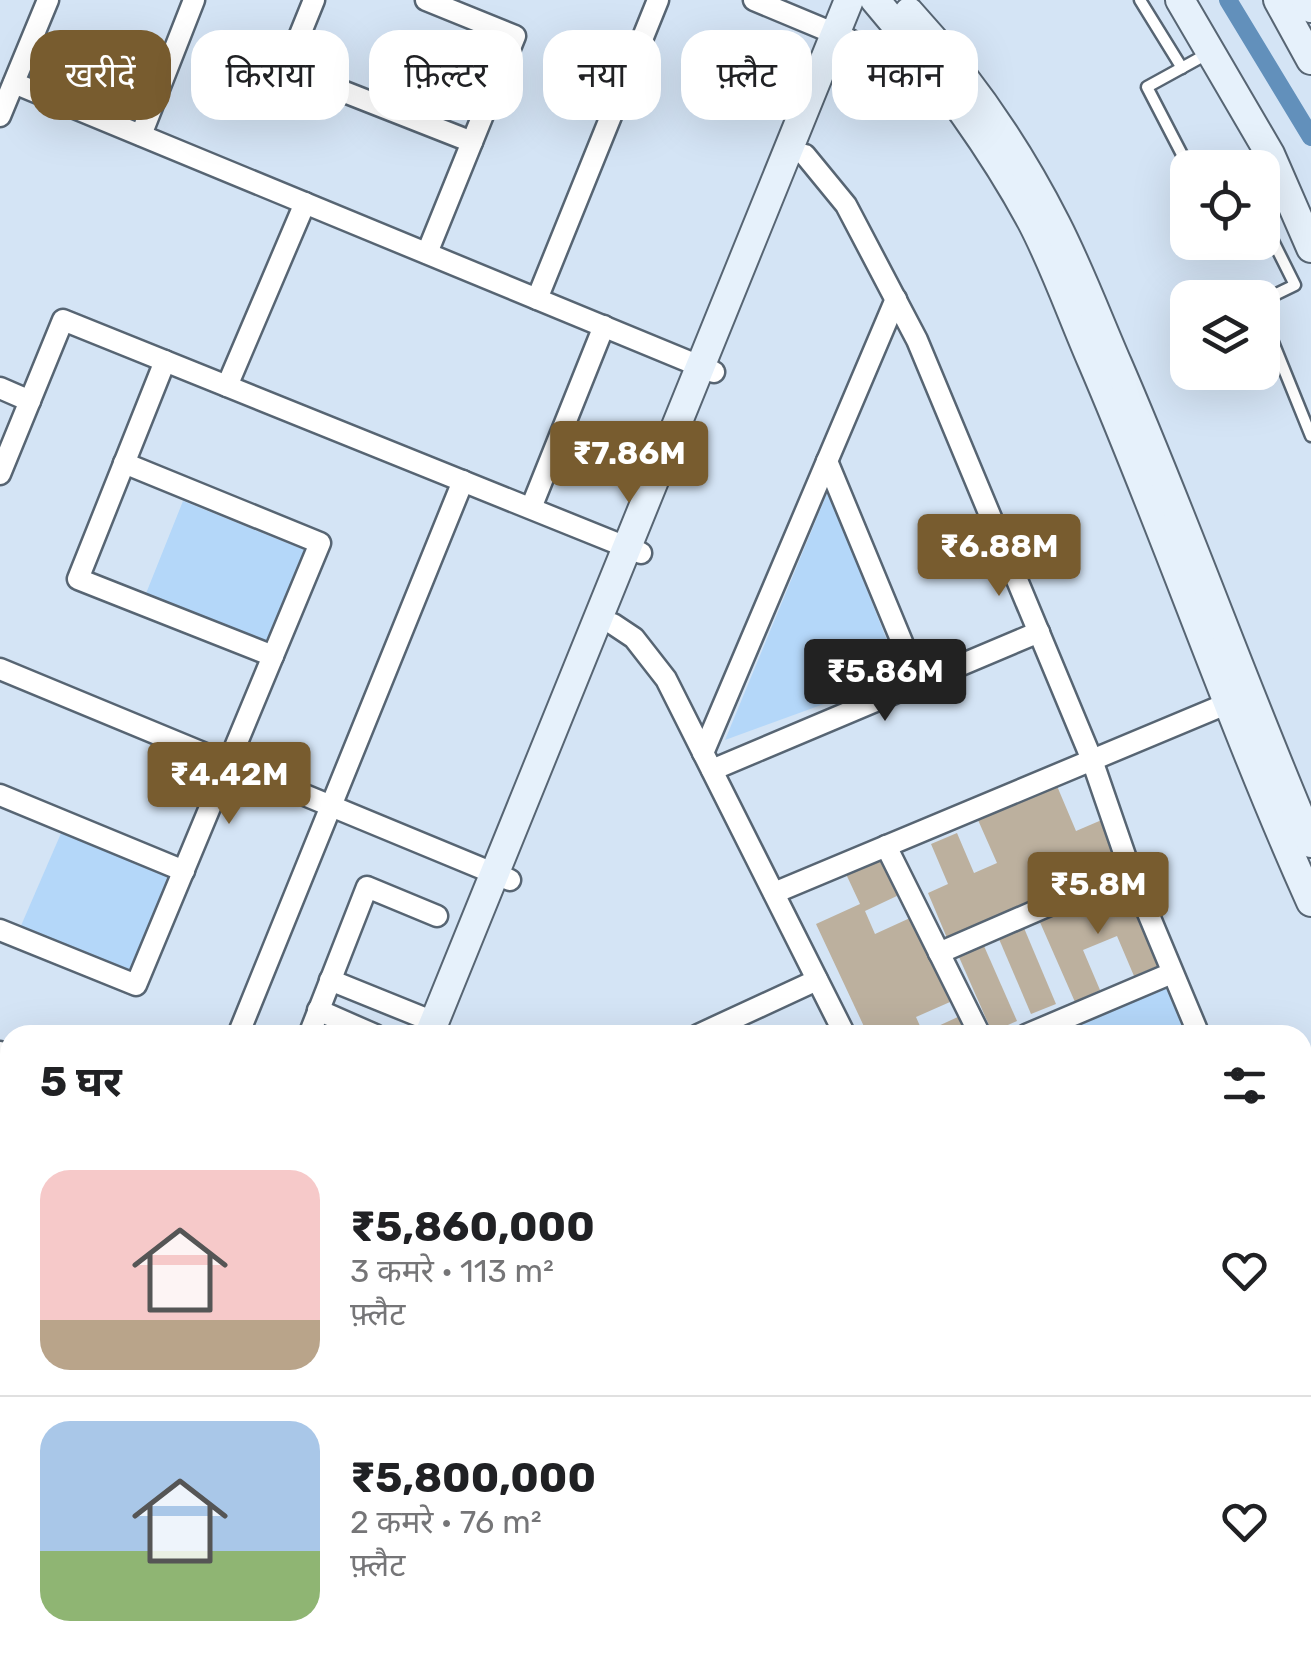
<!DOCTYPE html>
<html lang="hi">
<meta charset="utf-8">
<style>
body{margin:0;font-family:Rubik,"Noto Sans Devanagari",sans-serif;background:#f2f2f2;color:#202124;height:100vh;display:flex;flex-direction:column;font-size:38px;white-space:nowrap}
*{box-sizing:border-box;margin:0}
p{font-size:32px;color:#757577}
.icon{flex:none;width:55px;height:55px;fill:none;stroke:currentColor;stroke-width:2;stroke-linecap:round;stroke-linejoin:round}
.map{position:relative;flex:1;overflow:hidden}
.sheet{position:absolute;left:0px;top:1025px;width:1312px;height:642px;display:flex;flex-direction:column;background:#fff;border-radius:30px 30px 0 0;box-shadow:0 10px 40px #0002}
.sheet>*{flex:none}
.guide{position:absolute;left:30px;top:30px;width:1252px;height:90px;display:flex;gap:20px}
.fabs{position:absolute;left:1170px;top:150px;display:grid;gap:20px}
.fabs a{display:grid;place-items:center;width:110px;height:110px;border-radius:20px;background:#fff;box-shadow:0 10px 40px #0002;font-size:50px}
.price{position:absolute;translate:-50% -85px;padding:0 22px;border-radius:10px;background:#785c2f;color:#fff;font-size:32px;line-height:65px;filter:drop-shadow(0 2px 5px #0008)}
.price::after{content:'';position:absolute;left:50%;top:60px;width:30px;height:22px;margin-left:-15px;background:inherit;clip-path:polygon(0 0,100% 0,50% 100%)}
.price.active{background:#222;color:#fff}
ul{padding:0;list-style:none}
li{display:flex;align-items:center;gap:30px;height:250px;padding:0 40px}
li+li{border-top:2px solid #e0e0e0}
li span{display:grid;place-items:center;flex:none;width:280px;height:200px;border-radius:30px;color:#555}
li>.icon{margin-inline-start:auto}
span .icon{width:120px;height:120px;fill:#fffc;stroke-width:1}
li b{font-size:42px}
h2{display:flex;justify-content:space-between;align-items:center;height:120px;padding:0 40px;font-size:42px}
.pill{padding:0 35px;border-radius:30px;background:#fff;box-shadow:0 10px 40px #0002;font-size:35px;line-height:90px}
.pill.active{background:#785c2f;color:#fff}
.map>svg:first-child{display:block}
</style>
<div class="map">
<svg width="1311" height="1666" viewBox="0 0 1311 1666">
<rect width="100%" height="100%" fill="#d4e4f5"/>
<g fill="#b4d7f9">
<polygon points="828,491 901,676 725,740"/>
<polygon points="183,501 307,551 268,646 145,596"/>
<polygon points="62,831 170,876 129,973 20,928"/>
<polygon points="1166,984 1188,1035 1049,1035"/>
<polygon points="1311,1345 1311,1476 1302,1480 1302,1348"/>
</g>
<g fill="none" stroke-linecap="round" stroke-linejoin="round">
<polyline stroke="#6290bb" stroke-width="18" points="1228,0 1311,137"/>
</g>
<g fill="#bcb09e">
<polygon points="1057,786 1076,831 1104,819 1123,861 947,938 928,893 948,884 931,844 957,833 974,873 997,863 978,820"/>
<polygon points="881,858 899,895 865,911 875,934 910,918 950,1002 916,1017 923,1033 960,1016 969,1035 868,1035 816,924 860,904 846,874"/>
<polygon points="1126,883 1162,964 1134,976 1117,936 1083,950 1100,990 1075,1002 1039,920"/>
<polygon points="1024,928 1056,1004 1031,1014 999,939"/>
<polygon points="984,946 1017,1021 992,1032 959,957"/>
</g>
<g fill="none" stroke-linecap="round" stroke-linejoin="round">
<defs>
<g id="lane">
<polyline points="1140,0 1182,68"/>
<polyline points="1189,168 1147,87 1207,54"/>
<polyline points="1262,219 1295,285 1262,301"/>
<polyline points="1262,315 1311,436"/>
<polyline points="0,1613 10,1609"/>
</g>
<g id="street">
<polyline points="314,0 286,69 472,142"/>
<polyline points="426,0 515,36 427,253"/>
<polyline points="754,0 850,40"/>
<polyline points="14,83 714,372"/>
<polyline points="0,116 48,0"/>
<polyline points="141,135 194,0"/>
<polyline points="805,155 846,205 917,340 1092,760 1130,870 1199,1035"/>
<polyline points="537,299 658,0"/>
<polyline points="165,361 78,579 273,656"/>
<polyline points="227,386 305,203"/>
<polyline points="0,388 30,401"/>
<polyline points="827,461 919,683"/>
<polyline points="0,474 63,320 641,553"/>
<polyline points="531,508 604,326"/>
<polyline points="613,624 634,638 666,679 845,1035"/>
<polyline points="0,669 510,880"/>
<polyline points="703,753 896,299"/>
<polyline points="712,770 1039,632"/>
<polyline points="0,795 184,871"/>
<polyline points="886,846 980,1035"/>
<polyline points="774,893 1238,699"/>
<polyline points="0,930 136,985 320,543 124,463"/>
<polyline points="939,953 1130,870"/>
<polyline points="330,980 434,1022"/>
<polyline points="318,1010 375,1035"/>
<polyline points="238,1035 463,481"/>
<polyline points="309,1035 367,887 437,916"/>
<polyline points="698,1035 817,980"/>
<polyline points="1026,1035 1172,973"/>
<polyline points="0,1052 10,1056"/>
<polyline points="0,1172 10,1176"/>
<polyline points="1302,1198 1311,1194"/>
<polyline points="0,1269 10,1264"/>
<polyline points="1302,1334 1311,1330"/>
<polyline points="1302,1489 1311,1486"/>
<polyline points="1302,1609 1311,1605"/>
<polyline points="166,1658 171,1666"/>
<polyline points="554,1658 710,1666"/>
<polyline points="920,1658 924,1666"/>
<polyline points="1291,1658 1296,1666"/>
<polyline points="247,1666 248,1658"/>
<polyline points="795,1666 795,1658"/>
<polyline points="950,1666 968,1658"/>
<polyline points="1171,1666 1190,1658"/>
</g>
<g id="secondary">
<path d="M875,0C934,69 989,142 1032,222C1055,266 1072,315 1092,361C1169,540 1231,724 1311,902"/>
<polyline points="1180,0 1270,154 1311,248"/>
<polyline points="1278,0 1311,60"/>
<polyline points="1306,0 1311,8"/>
<path d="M909,12C968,76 1017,147 1056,224C1079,269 1097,317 1117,363C1186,522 1243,684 1311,843"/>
<polyline points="429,1035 849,0"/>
<polyline points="0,1433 10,1428"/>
</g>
</defs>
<use href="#lane" stroke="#576573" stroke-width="15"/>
<use href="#street" stroke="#576573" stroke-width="25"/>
<use href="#secondary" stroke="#576573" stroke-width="32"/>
<use href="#lane" stroke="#fff" stroke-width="10"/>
<use href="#street" stroke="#fff" stroke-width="20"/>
<use href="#secondary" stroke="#e6f1fb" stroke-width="28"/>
</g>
</svg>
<div class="fabs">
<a><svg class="icon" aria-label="locate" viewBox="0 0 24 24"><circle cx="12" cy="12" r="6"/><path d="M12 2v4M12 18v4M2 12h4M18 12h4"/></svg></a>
<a><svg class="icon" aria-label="layers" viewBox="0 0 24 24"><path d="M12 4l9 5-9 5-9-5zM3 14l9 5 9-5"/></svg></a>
</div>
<b class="price" style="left:629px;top:506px">₹7.86M</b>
<b class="price" style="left:999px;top:599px">₹6.88M</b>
<b class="price active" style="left:885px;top:724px">₹5.86M</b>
<b class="price" style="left:229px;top:827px">₹4.42M</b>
<b class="price" style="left:1098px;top:937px">₹5.8M</b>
<div class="guide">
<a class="pill active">खरीदें</a>
<a class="pill">किराया</a>
<a class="pill">फ़िल्टर</a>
<a class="pill">नया</a>
<a class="pill">फ़्लैट</a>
<a class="pill">मकान</a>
</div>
<section class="sheet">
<h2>5 घर<svg class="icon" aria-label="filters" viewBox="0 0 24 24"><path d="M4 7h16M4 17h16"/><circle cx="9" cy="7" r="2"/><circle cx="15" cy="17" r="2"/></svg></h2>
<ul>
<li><span style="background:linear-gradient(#f6c9c9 75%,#b9a48a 0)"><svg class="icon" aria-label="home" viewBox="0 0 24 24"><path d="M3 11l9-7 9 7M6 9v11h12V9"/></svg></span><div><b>₹5,860,000</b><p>3 कमरे · 113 m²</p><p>फ़्लैट</p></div><svg class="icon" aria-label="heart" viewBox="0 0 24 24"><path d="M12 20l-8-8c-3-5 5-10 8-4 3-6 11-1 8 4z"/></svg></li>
<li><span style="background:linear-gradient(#a9c7e8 65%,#8fb573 0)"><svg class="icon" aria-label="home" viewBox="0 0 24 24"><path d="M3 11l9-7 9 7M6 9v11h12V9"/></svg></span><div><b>₹5,800,000</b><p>2 कमरे · 76 m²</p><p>फ़्लैट</p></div><svg class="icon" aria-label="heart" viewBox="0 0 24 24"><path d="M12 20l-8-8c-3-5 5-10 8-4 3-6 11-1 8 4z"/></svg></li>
</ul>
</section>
</div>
